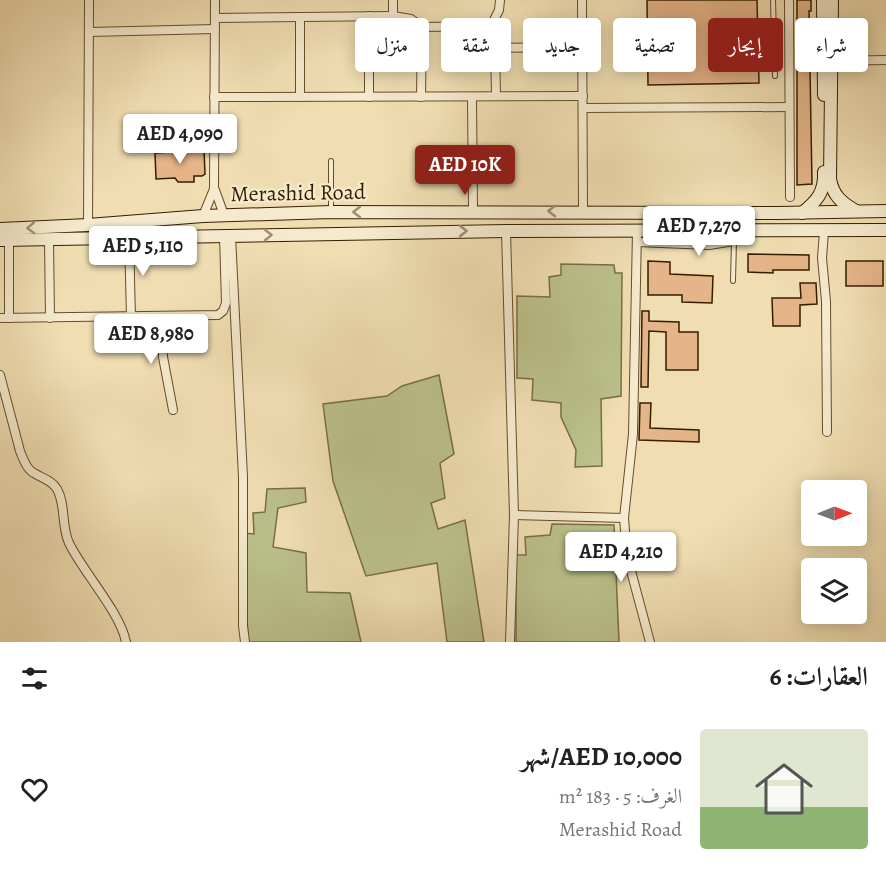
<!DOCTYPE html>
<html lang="ar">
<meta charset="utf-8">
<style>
body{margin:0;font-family:Alegreya,Amiri,serif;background:#f6f6f6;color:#222;direction:rtl;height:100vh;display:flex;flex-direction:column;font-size:22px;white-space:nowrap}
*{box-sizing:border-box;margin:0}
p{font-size:20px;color:#767676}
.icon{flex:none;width:33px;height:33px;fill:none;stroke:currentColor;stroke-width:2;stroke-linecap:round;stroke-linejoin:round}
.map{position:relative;height:642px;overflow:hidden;direction:ltr}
.sheet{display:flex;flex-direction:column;background:#fff;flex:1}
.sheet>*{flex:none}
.guide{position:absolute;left:18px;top:18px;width:850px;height:54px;direction:rtl;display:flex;gap:12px}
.needle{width:39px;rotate:89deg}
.tools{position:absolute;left:801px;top:480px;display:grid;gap:12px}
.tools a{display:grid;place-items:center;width:66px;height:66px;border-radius:6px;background:#fff;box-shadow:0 3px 15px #0003;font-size:30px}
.price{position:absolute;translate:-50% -51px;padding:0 14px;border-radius:6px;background:#fff;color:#222;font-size:20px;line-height:39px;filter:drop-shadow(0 2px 3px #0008)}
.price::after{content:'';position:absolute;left:50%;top:36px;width:18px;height:14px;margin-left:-9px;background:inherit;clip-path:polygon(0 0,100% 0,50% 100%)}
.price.active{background:#8f2418;color:#fff}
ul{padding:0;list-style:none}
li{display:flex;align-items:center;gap:18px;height:150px;padding:0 18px}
li span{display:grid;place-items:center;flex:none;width:168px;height:120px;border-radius:6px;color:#555}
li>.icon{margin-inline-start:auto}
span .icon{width:72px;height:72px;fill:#fffc;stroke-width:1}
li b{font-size:26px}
h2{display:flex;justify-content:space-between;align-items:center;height:72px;padding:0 18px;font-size:26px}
.tag{padding:0 21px;border-radius:6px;background:#fff;box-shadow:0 3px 15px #0003;font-size:21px;line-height:54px}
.tag.active{background:#8f2418;color:#fff}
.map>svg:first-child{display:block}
</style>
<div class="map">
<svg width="886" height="642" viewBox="0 0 886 642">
<rect width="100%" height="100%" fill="#f0deb2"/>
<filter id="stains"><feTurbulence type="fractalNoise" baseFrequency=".00333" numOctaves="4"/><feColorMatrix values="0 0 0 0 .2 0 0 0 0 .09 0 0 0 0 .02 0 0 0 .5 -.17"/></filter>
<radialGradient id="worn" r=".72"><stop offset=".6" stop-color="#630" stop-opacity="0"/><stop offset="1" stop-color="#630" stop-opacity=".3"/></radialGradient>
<g fill="#bbc18b" stroke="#786f46" stroke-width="1.5">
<polygon points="561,264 614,265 615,273 622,273 621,396 601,399 602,466 575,467 576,450 561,417 561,403 532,400 533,379 517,378 517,296 550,297 549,277 561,275"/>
<polygon points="439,375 454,454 440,463 445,498 431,503 438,529 465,520 484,642 447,642 437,563 366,576 333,481 323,404 387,396 402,386"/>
<polygon points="305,488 306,502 278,508 273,547 306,553 307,592 350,593 361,642 248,642 244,533 254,534 253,513 265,512 267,489"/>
<polygon points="552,524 614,525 619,642 516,642 516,555 526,555 525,537 550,535"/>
</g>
<g fill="#e5b488" stroke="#351d00" stroke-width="1.5">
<polygon points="647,0 757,0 759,83 648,85"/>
<polygon points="797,0 811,0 811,11 809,11 812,184 797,185"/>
<polygon points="204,150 205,174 202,176 194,176 194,182 178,182 175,178 156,179 155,153"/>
<polygon points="748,254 809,255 809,270 773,270 773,273 748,272"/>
<polygon points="648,261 670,262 670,274 713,276 712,303 682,302 682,295 648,295"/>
<rect x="846" y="261" width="37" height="25"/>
<polygon points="800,283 816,283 817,304 800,305 800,326 773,326 772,298 801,298"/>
<polygon points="642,311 649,311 649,321 679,322 679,332 698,332 698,370 666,370 666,332 649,331 648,387 641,387"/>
<polygon points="640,403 651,403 650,428 699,430 699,442 639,440"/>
</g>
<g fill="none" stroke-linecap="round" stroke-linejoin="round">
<defs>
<g id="lane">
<polyline points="773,0 775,76"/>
<polyline points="331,161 331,211"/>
<polyline points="733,281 734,241"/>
</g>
<g id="street">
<polyline points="582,0 583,211"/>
<polyline points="789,0 790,197"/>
<polyline points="369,16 369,97"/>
<polyline points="393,16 393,0"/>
<polyline points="215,18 393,16 411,19 422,27 421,97"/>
<polyline points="422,27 491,26"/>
<polyline points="89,32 215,29"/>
<polyline points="495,48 583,47"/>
<polyline points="832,61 886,60"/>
<polyline points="496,96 495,48 491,36 491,26 499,10 500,0"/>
<polyline points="214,97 583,96"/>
<polyline points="300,97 300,17"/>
<polyline points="472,97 473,211"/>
<polyline points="583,108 789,107"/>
<polyline points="215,190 224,215"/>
<polyline points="203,216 214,189 215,0"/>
<polyline points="88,225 89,0"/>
<polyline points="506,231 514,515 510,642"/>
<polyline points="637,231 633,434 624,518 627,556 650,642"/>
<polyline points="824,232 822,258 826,301 827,432"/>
<polyline points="231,236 243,477 243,626 245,642"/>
<polyline points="129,238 131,317"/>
<polyline points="9,240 9,318"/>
<polyline points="49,240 50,318"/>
<polyline points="637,242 709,245 734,241 741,230"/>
<polyline points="162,317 163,357 173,410"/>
<polyline points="0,318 218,315 223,311 226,303 224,236"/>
<path d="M0,375L20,451C23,458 25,466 31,471C40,478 51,479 57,489C66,505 61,526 69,543C83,572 120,612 126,642"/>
<polyline points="514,515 624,518"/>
</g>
<g id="secondary">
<polyline points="823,0 824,95"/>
<path d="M832,0L830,179C833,196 842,203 856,211"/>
<path d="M802,213C817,201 825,192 824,172"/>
<polyline points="0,229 88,225 203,216 331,212 778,213 886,211"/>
<polyline points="0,240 506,231 886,230"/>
</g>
</defs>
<use href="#lane" stroke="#644d2c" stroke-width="6"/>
<use href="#street" stroke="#644d2c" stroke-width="10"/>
<use href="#secondary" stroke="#351d00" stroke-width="14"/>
<use href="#lane" stroke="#f5eacd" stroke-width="4"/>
<use href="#street" stroke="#f5eacd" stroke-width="8"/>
<use href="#secondary" stroke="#f5eacd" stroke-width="12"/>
</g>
<defs><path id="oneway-chevron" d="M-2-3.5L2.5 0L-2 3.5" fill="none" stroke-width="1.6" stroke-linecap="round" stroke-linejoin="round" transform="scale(1.5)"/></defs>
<g stroke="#9f8e71">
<use href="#oneway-chevron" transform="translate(552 211) rotate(180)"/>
<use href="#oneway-chevron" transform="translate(357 212) rotate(180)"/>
<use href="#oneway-chevron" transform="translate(31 228) rotate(178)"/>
<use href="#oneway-chevron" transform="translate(463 231) rotate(-1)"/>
<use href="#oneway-chevron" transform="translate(268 235) rotate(-1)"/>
</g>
<g text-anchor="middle" stroke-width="4.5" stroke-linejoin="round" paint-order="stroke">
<g font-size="22" fill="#351d00" stroke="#f5eacd">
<text transform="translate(298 192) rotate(-1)" y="8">Merashid Road</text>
</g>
</g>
<rect width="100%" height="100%" filter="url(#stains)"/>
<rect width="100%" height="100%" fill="url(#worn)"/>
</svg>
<div class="tools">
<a><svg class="needle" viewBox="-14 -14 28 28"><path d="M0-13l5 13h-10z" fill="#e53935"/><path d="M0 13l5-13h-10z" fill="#767676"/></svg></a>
<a><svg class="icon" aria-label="layers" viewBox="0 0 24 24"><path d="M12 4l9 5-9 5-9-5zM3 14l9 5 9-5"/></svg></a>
</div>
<b class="price" style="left:180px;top:165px">AED 4,090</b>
<b class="price active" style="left:465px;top:196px">AED 10K</b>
<b class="price" style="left:699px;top:257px">AED 7,270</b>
<b class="price" style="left:143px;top:277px">AED 5,110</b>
<b class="price" style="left:151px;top:365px">AED 8,980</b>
<b class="price" style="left:621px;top:583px">AED 4,210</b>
<div class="guide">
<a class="tag">شراء</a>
<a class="tag active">إيجار</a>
<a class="tag">تصفية</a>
<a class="tag">جديد</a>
<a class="tag">شقة</a>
<a class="tag">منزل</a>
</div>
</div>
<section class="sheet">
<h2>العقارات: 6<svg class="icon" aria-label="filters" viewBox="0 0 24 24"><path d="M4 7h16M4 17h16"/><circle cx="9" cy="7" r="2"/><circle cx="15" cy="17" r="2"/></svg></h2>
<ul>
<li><span style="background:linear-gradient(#dfe7d0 65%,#8fb573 0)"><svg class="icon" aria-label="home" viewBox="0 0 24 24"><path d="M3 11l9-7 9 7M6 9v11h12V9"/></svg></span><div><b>AED 10,000/شهر</b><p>الغرف: 5 · 183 m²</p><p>Merashid Road</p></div><svg class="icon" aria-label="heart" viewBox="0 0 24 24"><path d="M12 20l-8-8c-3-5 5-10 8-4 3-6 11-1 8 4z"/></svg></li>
</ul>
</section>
